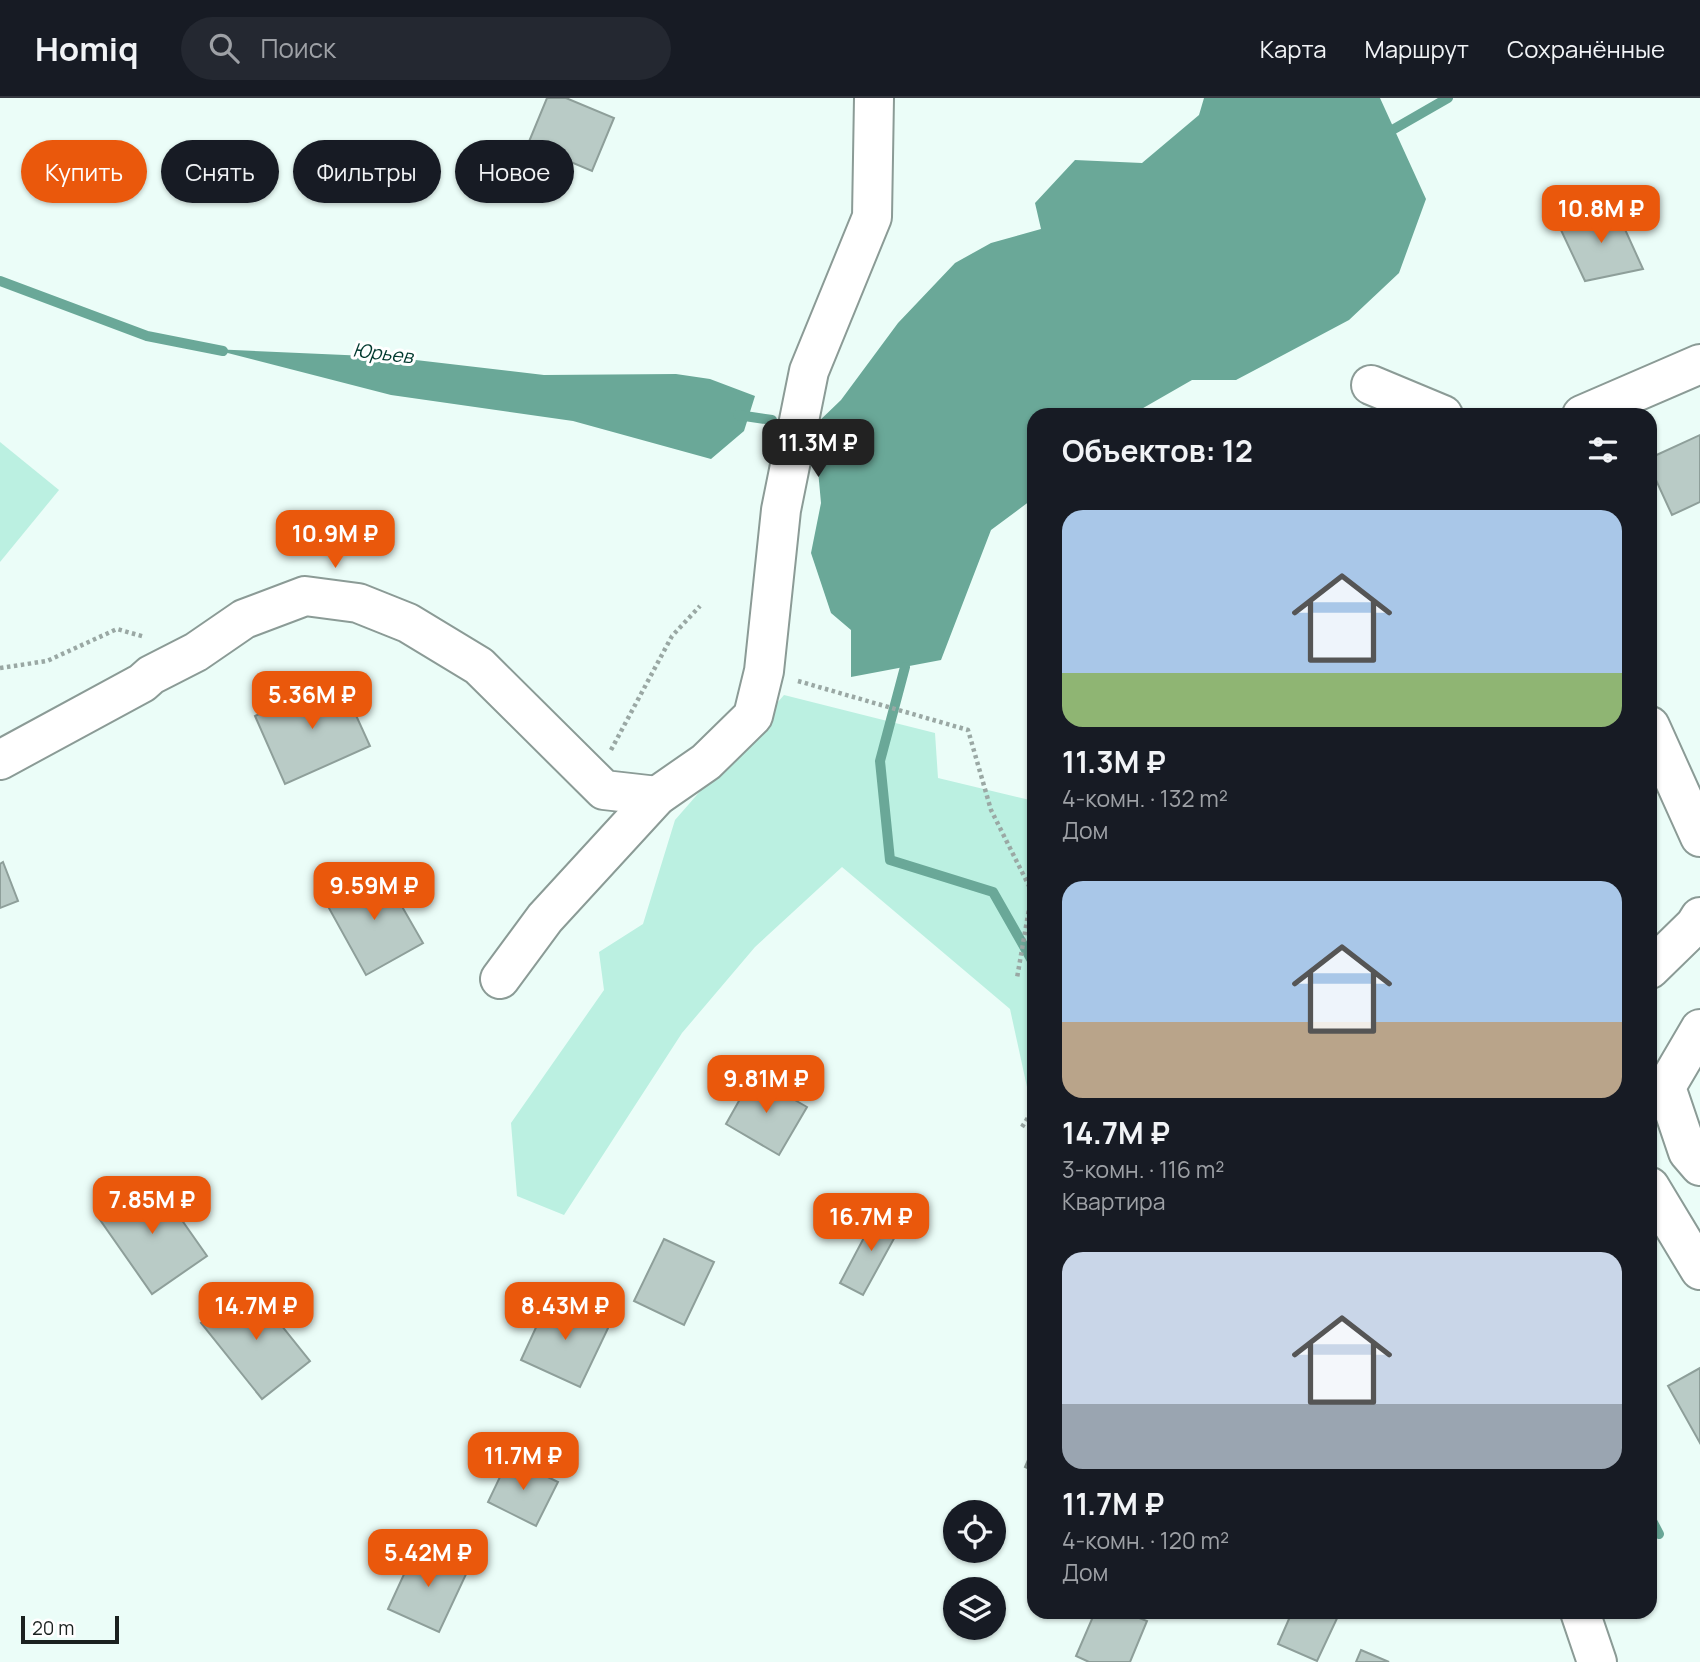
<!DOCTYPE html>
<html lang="ru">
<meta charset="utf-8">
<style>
body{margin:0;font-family:Manrope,sans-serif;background:#242831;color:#f1f3f6;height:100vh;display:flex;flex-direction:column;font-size:26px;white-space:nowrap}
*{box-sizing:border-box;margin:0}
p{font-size:23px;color:#9ea1a6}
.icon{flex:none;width:38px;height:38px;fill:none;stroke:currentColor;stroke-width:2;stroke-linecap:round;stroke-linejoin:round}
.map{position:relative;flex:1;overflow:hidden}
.sheet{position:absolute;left:1027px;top:310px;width:630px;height:1211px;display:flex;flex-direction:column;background:#171b24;border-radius:21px;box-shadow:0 2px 5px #0004}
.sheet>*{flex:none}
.top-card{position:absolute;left:21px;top:42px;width:665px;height:63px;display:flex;gap:14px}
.tools{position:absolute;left:943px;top:1402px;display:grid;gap:14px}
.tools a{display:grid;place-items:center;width:63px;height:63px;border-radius:50%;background:#171b24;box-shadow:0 2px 5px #0004;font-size:35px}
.scale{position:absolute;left:21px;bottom:18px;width:98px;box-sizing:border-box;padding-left:7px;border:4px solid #1a211f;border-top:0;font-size:19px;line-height:24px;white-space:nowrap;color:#1a211f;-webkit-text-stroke:5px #fff;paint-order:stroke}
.price{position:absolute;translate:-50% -60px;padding:0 16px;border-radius:14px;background:#ea580c;color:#fff;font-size:23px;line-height:46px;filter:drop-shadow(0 2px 4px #0008)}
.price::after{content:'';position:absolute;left:50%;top:42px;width:21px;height:16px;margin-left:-10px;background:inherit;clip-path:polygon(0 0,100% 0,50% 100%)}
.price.active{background:#222;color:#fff}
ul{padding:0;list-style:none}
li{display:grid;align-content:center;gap:14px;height:371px;padding:0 35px}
li span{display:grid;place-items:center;height:217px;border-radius:21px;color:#555}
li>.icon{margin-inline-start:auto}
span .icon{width:126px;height:126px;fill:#fffc;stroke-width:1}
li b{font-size:30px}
h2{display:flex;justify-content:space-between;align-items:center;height:84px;padding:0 35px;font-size:30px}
.tag{padding:0 24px;border-radius:32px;background:#171b24;box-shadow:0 2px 5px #0004;font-size:24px;line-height:63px}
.tag.active{background:#ea580c;color:#fff}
header{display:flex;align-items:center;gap:42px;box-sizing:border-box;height:98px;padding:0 35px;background:#171b24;border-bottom:2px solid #363941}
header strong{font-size:33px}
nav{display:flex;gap:38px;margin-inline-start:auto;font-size:24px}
.search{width:490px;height:63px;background:#242831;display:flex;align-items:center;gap:18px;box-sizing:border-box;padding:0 24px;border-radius:38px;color:#9ea1a6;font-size:26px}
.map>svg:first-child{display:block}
</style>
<header>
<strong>Homiq</strong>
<div class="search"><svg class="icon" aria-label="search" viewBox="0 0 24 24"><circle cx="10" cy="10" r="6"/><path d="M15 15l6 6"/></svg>Поиск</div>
<nav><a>Карта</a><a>Маршрут</a><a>Сохранённые</a></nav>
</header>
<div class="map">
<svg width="1700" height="1564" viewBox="0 0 1700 1564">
<rect width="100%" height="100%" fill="#ebfdf8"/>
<g fill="#bbf0e1">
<polygon points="0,344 59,392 0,464"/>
<polygon points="784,597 935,635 938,680 1030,702 1034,708 1034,994 1027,989 1010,911 842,769 755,849 682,935 564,1117 517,1098 511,1025 604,892 599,854 643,826 675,722"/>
</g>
<g fill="#6aa898">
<polygon points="1204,0 1380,0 1426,101 1399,175 1349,222 1236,282 1192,282 1131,317 1034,317 1034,400 991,432 941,562 851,579 851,532 831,515 811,455 821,405 814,328 841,302 898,225 955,165 991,145 1041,131 1035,105 1075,62 1142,65 1199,17"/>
<polygon points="212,251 390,259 544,277 676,276 710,281 755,298 744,333 711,361 573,323 391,297"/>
</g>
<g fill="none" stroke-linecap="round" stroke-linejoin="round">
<g stroke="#6aa898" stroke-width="10">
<polyline points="1394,31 1448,0"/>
<polyline points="0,183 147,238 223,253"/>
<polyline points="738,317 772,322"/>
<polyline points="905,569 880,663 890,762 993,794 1034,866"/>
<polyline points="1650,1419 1659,1436"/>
</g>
</g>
<g fill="#b9cbc6" stroke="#8e9f9a" stroke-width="2">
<polygon points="547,0 566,0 614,20 592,73 528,46"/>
<polygon points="1613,105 1643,171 1585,183 1560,130"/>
<polygon points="1700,337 1700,404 1672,417 1650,369 1650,360"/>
<polygon points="339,580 370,648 285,686 255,618"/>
<polygon points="3,764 18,803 0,810 0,766"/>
<polygon points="381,772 423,845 366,877 325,803"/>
<polygon points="753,978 807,1009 779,1057 726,1026"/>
<polygon points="153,1081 207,1158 152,1196 98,1119"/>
<polygon points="878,1113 902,1126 863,1197 840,1185"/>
<polygon points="664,1141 714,1164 684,1227 634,1203"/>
<polygon points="249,1187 310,1263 262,1301 201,1225"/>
<polygon points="550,1199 610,1226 580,1289 521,1262"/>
<polygon points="1700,1270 1700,1345 1668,1288"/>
<polygon points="1034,1348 1034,1373 1025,1369"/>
<polygon points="509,1360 558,1384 536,1428 488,1404"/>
<polygon points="417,1448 468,1472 439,1534 388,1511"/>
<polygon points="1095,1514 1124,1514 1147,1523 1130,1564 1089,1564 1076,1558"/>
<polygon points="1292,1514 1340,1514 1317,1563 1278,1546"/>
<polygon points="1361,1552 1389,1564 1356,1564"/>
</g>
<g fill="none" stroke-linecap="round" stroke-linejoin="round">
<defs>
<g id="minor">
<polyline points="1371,287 1443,317"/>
<polyline points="1582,317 1700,266"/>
<polyline points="1650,628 1700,739"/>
<polyline points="0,662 142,585 151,577 196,554 244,521 305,498 358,505 408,525 479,568 604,692 657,698"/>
<polyline points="1650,871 1695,827 1700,819"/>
<polyline points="500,881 545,820 657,698 706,664 753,618 764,573 781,412 809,273 872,119 874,0"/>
<polyline points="1700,931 1666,989 1688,1054 1700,1068"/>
<polyline points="1650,1089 1700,1172"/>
<polyline points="1580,1514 1597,1564"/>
</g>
</defs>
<use href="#minor" stroke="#8b9b96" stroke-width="42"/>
<g stroke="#9aa8a4" stroke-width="4.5" stroke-dasharray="3.5 3.5" stroke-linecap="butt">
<polyline points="0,570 47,563 117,531 145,539"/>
<polyline points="798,583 968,632 991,712 1032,794 1017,880"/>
<polyline points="611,652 672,538 700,508"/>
<polyline points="1022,1029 1034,1010"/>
</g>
<use href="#minor" stroke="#fff" stroke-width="38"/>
</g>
<g text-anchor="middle" stroke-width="6" stroke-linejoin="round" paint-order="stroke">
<g font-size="19" font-style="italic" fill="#00392e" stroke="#fff">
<text transform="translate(383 255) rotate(7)" y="7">Юрьев</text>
</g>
</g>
</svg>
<div class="tools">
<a><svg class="icon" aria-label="locate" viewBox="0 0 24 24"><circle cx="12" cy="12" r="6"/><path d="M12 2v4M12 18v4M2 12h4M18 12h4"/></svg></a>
<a><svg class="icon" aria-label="layers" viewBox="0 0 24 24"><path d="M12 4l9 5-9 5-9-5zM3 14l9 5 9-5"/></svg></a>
</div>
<div class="scale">20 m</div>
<b class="price" style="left:1601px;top:147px">10.8M ₽</b>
<b class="price active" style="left:818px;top:381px">11.3M ₽</b>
<b class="price" style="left:335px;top:472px">10.9M ₽</b>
<b class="price" style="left:312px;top:633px">5.36M ₽</b>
<b class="price" style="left:374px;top:824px">9.59M ₽</b>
<b class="price" style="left:766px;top:1017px">9.81M ₽</b>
<b class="price" style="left:152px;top:1138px">7.85M ₽</b>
<b class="price" style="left:871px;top:1155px">16.7M ₽</b>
<b class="price" style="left:256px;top:1244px">14.7M ₽</b>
<b class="price" style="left:565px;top:1244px">8.43M ₽</b>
<b class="price" style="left:523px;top:1394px">11.7M ₽</b>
<b class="price" style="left:428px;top:1491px">5.42M ₽</b>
<div class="top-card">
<a class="tag active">Купить</a>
<a class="tag">Снять</a>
<a class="tag">Фильтры</a>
<a class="tag">Новое</a>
</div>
<section class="sheet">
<h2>Объектов: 12<svg class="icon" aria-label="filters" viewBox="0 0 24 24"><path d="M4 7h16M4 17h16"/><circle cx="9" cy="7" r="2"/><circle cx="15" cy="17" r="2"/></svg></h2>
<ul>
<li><span style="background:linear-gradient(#a9c7e8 75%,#8fb573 0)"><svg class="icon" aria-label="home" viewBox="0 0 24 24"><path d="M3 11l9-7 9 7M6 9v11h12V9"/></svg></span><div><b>11.3M ₽</b><p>4-комн. · 132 m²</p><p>Дом</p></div></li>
<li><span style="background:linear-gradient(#a9c7e8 65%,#b9a48a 0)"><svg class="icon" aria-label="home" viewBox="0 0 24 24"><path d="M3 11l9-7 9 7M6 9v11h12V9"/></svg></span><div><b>14.7M ₽</b><p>3-комн. · 116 m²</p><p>Квартира</p></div></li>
<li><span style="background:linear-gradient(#c9d6e8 70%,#9aa5b1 0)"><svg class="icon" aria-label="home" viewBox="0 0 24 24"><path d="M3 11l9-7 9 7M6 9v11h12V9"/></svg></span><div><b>11.7M ₽</b><p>4-комн. · 120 m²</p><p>Дом</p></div></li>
</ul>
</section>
</div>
